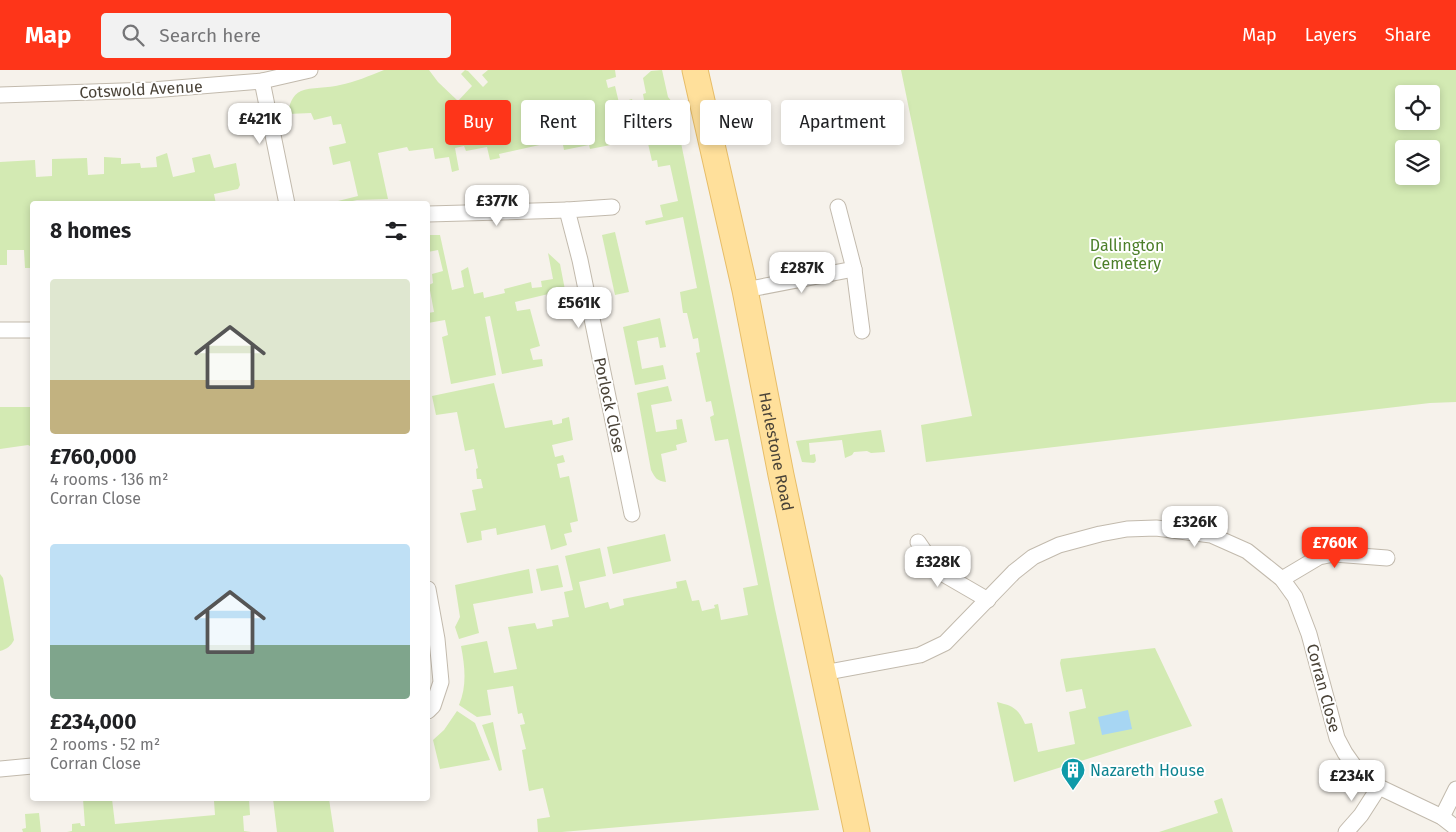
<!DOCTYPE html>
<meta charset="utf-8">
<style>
body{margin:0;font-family:"Fira Sans",sans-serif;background:#f2f2f2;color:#202124;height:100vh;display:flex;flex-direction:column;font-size:19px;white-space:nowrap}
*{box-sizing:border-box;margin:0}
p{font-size:16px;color:#757577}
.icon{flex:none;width:28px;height:28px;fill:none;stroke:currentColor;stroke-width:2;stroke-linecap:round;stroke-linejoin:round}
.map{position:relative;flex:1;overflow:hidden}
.drawer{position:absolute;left:30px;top:131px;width:400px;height:600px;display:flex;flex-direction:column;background:#fff;border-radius:5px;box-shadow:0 2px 8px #0003}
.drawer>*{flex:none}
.guide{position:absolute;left:445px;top:30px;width:475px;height:45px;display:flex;gap:10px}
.controls{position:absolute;left:1395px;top:15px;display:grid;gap:10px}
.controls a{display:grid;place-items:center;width:45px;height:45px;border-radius:5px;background:#fff;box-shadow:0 2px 8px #0003;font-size:25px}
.price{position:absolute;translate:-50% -42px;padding:0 11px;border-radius:10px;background:#fff;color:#222;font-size:16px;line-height:32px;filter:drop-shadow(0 1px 2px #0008)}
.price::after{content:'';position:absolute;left:50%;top:30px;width:15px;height:11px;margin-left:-8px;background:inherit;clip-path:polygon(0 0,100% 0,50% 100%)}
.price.current{background:#fe3519;color:#fff}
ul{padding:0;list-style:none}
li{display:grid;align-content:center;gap:10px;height:265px;padding:0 20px}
li span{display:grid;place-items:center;height:155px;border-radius:5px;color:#555}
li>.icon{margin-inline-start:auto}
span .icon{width:90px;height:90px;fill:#fffc;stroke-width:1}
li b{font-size:21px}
h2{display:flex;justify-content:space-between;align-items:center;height:60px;padding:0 20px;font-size:21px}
.chip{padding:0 18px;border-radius:5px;background:#fff;box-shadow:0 2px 8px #0003;font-size:18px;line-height:45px}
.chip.current{background:#fe3519;color:#fff}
header{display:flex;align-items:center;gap:30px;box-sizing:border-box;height:70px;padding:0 25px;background:#fe3519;color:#fff}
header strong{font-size:24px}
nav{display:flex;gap:28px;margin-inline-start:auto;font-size:18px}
.search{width:350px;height:45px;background:#f2f2f2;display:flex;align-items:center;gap:12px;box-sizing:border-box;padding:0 18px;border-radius:5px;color:#757577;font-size:19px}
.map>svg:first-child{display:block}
</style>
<header>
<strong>Map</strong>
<div class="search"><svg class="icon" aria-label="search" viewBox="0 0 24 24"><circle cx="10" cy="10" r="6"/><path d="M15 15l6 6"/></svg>Search here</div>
<nav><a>Map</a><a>Layers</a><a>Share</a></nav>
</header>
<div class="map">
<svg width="1456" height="762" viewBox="0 0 1456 762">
<rect width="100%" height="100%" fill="#f6f2eb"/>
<g fill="#d3eab3" fill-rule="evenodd">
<path d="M384,0H429L438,12L458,31L472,16L461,4L465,0L468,1L483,17L488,12L482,5L488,0H615L616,7L606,10L608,18L615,16L619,33L632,29L633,32L644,30L643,24L646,23L643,8L651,1L662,0L668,27L673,33L775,539L819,740L562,762H538L537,749L550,747L543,718L529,721L522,680L526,679L520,655L525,654L522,643L518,644L513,616L487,620L491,645L477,647L459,635C467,616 465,597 461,576L487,571L494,603L517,599L508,557L535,553L537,559L553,556L552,550L569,547L564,522L573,520L565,486L600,478L606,506L579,512L585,538L608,532L610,539L624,535L623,529L677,518L676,512L686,510L692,531L699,530L702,541L715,538L714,535L718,534L721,550L748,545L743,518L758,515L728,369L715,371L710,347L714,345L711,331L706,332L696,283L700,282L698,268L693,269L687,243H683L680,222L697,218L683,147L646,155L645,151L663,147L660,135L678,131L670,95L658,97L657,90L652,91L647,69L634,71L632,61L619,64L621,73L590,79L589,75L564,80L562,70L499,84L500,88L490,90L487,77L466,81L464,76L455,78L459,100L452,102L449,87L435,89L433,78L409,81L407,77L378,83L388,129L357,130L339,134L338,131L358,126L350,91L333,95L329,77L346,73L341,54L333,55L331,46L314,50L311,43L288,44C289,35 292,25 301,21C310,17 329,18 340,15C355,12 369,6 384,0Z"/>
<path d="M901,0H1456V332L1430,333L926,392L921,355L972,346ZM1404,24H1431V51H1404ZM1404,79H1431V106H1404Z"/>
<polygon points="167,83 173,107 195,102 192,88 210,84 214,98 236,93 240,115 238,119 214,124 216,134 32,134 32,198 25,198 24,180 7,180 7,195 0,195 0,92 35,90 36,107 52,106 52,89 87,88 88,105 104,104 104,87 121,88 121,94 140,93 141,98 157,97 156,87"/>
<polygon points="615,162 629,222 615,225 602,165"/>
<polygon points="428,165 440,165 452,220 464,217 461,201 468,197 474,224 483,222 484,228 505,223 504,219 531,212 532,218 542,217 541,211 553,209 548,183 560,194 565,220 515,232 517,241 530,239 540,276 530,279 533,290 542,289 543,296 502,304 490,246 485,247 496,305 451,314 442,267 448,265 445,250 428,253 428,243 434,242 429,215 433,213 432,204 443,201 438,180 428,182"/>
<polygon points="660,248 666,277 660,278 658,267 637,271 642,299 663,295 666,309 635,315 623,257"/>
<polygon points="494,313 505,358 552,350 553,355 562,353 562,349 569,347 573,370 552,375 555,387 563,385 565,392 557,394 560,408 569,406 578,451 570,453 572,462 564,464 567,475 551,480 545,455 497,465 496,458 481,461 482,470 467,473 460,443 476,440 472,420 483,418 481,409 477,409 476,399 478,398 474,379 465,381 457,342 436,345 432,326"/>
<path d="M668,316L672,331L651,335L656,362L677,359L676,350L682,349L687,372L676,375L677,380L661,384L666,412C657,411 655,408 651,400L637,323Z"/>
<polygon points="0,337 32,337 32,377 28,375 0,379"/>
<polygon points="881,360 885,382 871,383 867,381 854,382 852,385 845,388 842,370 809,373 810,385 815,384 816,391 814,393 802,392 796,371"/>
<polygon points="665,464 671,491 613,504 607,477"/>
<polygon points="558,495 563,517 541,521 536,499"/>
<polygon points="529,499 533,523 473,534 479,563 459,569 455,557 460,547 455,515"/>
<path d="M0,504L3,508L14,570C11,576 7,579 0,581Z"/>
<path d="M1155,578L1192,656L1014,712L997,632C1013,636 1018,638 1025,654L1032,653L1038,682L1075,674L1069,642L1086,638L1082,619L1066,622L1060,593L1061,589Z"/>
<polygon points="457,641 475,653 490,690 440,699 433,670 444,660"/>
<polygon points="493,652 502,700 499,701 482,655"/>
<polygon points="1222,728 1233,762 1159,762 1218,743 1214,731"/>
<polygon points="83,729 112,729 115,754 215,745 214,731 249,729 250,745 243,746 244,761 251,762 67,762 72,761 72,754 80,753 81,756 85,756"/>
<polygon points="273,729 329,729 334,762 277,762"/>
<polygon points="39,743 41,762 23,762 22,759 26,758 25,744"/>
</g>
<polygon fill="#a7d6f3" points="1128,640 1132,659 1102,665 1098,647"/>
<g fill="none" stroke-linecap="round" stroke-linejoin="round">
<defs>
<g id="minor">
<polyline points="262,11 287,134"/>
<polyline points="0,25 152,20 262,11 310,0"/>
<polyline points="612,137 567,140 580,190 632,444"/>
<polyline points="838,137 854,199 862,261"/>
<polyline points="428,144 567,140"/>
<polyline points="745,220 854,199"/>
<polyline points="0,260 32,260"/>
<polyline points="918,472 938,501 988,530"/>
<polyline points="1282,509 1319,487 1334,484 1387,488"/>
<polyline points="428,519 437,569 441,612 433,636 428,641"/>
<polyline points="823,603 920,585 945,573 1014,502 1033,487 1059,475 1100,464 1127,459 1156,458 1211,465 1247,481 1282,509 1295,527 1309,564 1337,668 1345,683 1357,700 1379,717 1442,747 1456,758"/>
<polyline points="0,699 32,696"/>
<polyline points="1442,747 1456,719"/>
<polyline points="1346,762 1361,745 1379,717"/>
</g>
<g id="primary">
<path id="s1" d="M695,0L745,220L781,405L857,762"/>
</g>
</defs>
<use href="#minor" stroke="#c2baad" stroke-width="17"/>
<use href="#primary" stroke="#e7bd68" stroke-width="27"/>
<use href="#minor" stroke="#fff" stroke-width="15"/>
<use href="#primary" stroke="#ffe09b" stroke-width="25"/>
</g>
<defs>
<symbol id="building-pin" viewBox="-11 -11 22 30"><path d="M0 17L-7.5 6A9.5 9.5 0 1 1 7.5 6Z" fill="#0f9aa8" stroke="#fff"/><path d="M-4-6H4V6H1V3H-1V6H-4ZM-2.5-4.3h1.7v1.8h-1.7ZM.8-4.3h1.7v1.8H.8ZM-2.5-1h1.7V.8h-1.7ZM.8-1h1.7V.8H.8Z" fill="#fff"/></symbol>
</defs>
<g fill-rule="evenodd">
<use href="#building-pin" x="1059" y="686" width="28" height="38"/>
</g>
<g text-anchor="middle" stroke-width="4" stroke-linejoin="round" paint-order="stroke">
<g font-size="16" fill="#4a4338" stroke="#fff">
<text transform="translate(141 19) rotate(-3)" y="6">Cotswold Avenue</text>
<text transform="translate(610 335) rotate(78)" y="6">Porlock Close</text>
<text dy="6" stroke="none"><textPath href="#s1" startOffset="390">Harlestone Road</textPath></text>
<text transform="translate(1324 618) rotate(75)" y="6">Corran Close</text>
</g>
<g font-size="16" fill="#4c7f29" stroke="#fff">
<text x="1127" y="181">Dallington<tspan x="1127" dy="18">Cemetery</tspan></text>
</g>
<g font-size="16" fill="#0d838f" stroke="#fff" text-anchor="start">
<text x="1090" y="706">Nazareth House</text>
</g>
</g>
</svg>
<div class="controls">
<a><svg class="icon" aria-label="locate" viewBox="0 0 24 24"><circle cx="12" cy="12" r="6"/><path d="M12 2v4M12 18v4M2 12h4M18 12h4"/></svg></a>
<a><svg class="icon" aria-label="layers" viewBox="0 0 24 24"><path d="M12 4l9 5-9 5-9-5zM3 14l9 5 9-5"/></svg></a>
</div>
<b class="price" style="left:260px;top:75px">£421K</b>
<b class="price" style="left:497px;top:157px">£377K</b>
<b class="price" style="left:802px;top:224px">£287K</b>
<b class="price" style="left:579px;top:259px">£561K</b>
<b class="price" style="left:1195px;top:478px">£326K</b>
<b class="price current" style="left:1335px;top:499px">£760K</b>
<b class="price" style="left:938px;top:518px">£328K</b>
<b class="price" style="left:1352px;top:732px">£234K</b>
<div class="guide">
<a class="chip current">Buy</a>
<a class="chip">Rent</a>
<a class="chip">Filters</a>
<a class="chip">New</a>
<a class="chip">Apartment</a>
</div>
<section class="drawer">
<h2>8 homes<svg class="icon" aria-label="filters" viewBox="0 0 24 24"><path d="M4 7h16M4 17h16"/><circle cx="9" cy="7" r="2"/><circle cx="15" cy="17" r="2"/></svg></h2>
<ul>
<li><span style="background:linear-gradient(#dfe7d0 65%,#c2b280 0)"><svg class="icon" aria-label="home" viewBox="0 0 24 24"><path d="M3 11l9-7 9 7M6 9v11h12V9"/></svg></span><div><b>£760,000</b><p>4 rooms · 136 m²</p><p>Corran Close</p></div></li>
<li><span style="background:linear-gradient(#bfe0f5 65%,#7fa58c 0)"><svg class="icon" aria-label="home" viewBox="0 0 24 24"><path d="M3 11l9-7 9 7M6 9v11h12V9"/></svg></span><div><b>£234,000</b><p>2 rooms · 52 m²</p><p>Corran Close</p></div></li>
</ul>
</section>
</div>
